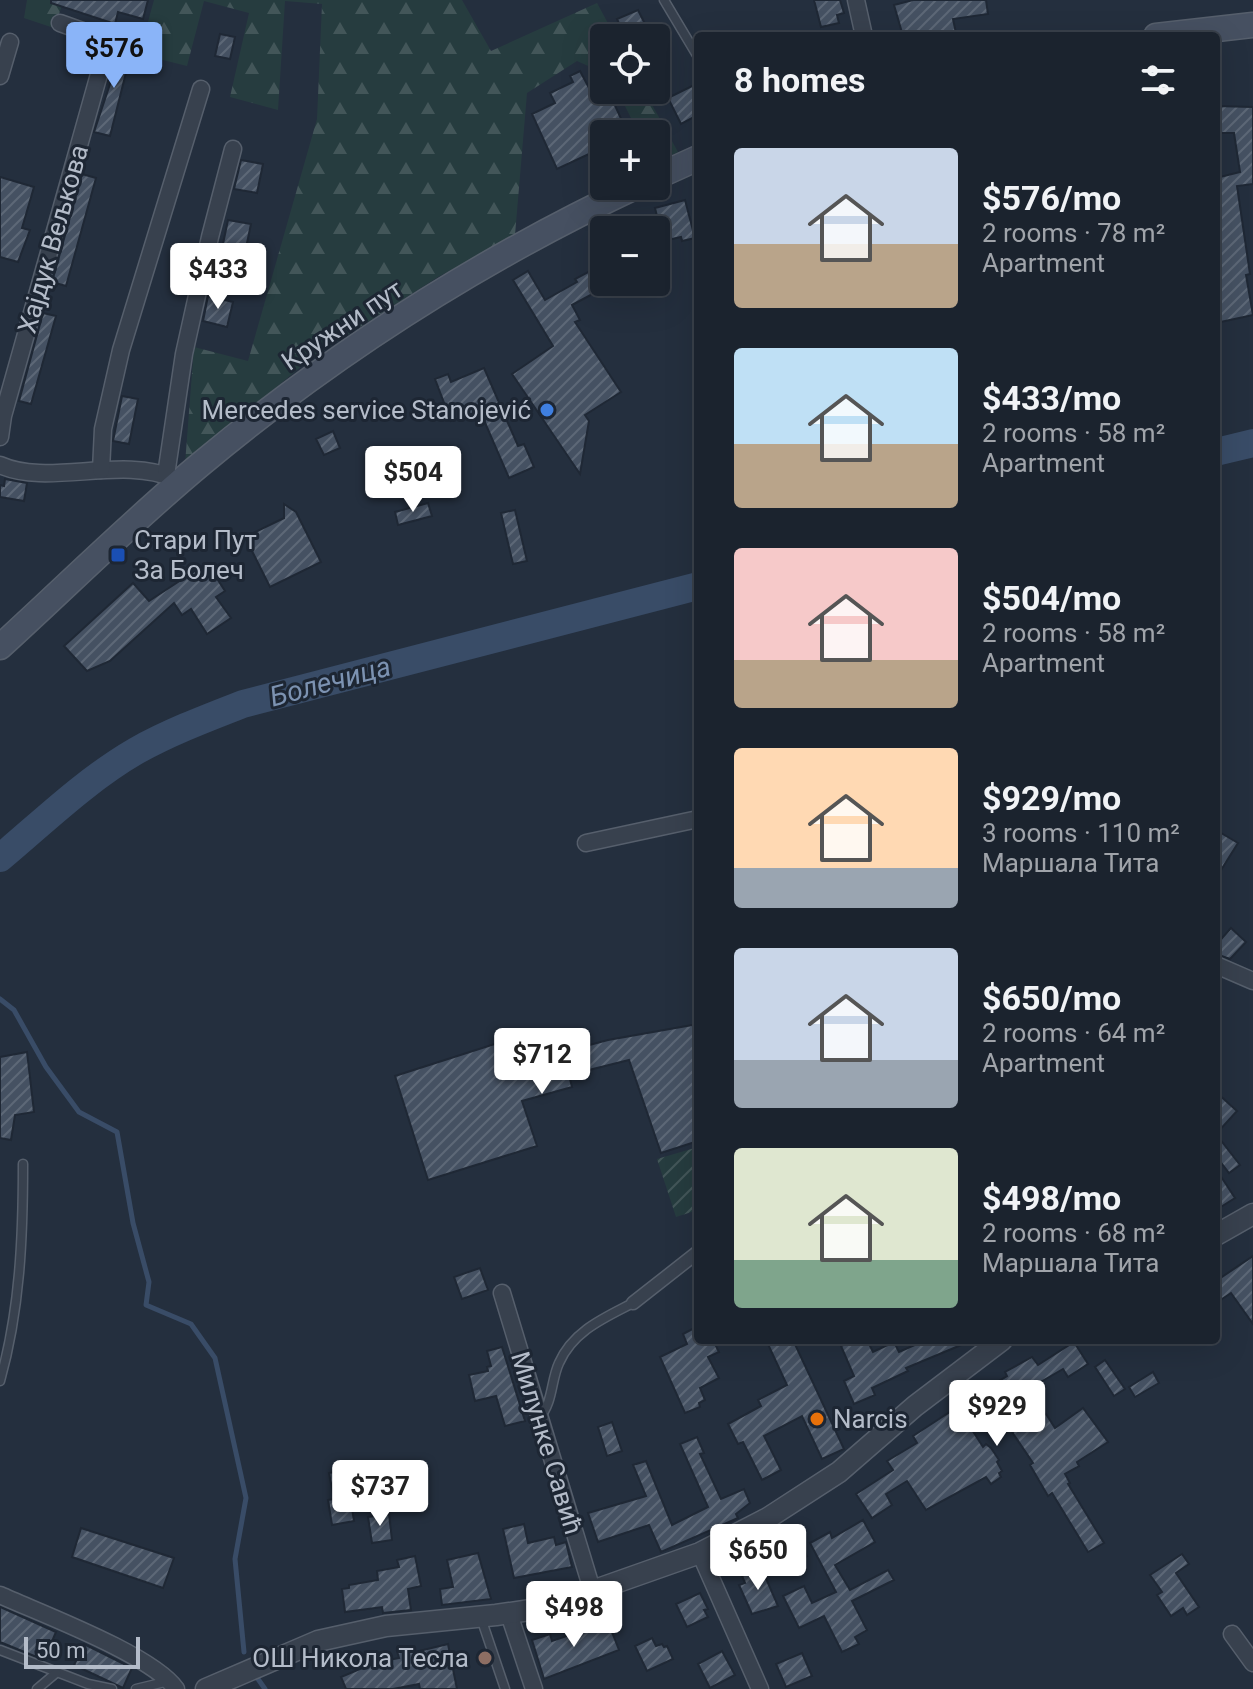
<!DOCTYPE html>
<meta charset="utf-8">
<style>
body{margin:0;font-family:Roboto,sans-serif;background:#242b36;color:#f1f3f6;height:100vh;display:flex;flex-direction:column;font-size:30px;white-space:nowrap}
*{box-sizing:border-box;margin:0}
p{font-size:26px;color:#a0a4aa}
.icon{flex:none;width:44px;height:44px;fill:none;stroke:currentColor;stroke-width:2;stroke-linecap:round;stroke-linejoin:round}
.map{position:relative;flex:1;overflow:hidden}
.details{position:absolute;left:694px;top:32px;width:526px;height:1312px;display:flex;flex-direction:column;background:#1b232e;border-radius:8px;box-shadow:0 8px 32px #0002,0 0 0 2px #39404a}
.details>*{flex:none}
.buttons{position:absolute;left:590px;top:24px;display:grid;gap:16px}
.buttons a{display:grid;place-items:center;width:80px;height:80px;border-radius:8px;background:#1b232e;box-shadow:0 8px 32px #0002,0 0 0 2px #39404a;font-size:40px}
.scale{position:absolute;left:24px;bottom:20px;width:116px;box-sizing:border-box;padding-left:8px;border:4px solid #b4bcc9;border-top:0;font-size:22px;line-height:28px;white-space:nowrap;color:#b4bcc9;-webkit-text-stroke:6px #1d2633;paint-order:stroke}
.price{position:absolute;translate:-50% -68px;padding:0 18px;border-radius:8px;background:#fff;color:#222;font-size:26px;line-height:52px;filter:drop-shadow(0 2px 4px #0008)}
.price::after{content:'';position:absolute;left:50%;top:48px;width:24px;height:18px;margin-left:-12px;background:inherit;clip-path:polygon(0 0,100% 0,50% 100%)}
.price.selected{background:#8ab4f8;color:#111}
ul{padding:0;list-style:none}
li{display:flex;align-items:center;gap:24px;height:200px;padding:0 40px}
li span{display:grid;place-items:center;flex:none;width:224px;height:160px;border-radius:8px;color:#555}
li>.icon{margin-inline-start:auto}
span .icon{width:96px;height:96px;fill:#fffc;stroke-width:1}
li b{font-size:34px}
h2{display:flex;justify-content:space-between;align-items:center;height:96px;padding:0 40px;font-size:34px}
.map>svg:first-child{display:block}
</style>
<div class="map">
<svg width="1253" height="1689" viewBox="0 0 1253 1689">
<defs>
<pattern id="forest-firs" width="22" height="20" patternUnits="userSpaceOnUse" patternTransform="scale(2)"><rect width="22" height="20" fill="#263c3f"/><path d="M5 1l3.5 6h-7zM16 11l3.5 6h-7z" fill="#435659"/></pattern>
<pattern id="garden-furrows" width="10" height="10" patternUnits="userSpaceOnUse" patternTransform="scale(2)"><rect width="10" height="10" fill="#263c3f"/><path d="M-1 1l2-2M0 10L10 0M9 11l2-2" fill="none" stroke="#435659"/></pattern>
<pattern id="building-hatch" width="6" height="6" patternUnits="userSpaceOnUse" patternTransform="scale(2)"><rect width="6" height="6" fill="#455162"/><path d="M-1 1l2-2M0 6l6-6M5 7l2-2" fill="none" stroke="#5d6877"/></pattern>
</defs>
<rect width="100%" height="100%" fill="#242f3e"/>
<g fill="url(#forest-firs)">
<polygon points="27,0 64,0 54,28 24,18"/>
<polygon points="154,0 462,0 491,51 597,3 616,38 604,38 604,73 577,61 527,93 515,235 438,277 310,359 185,464 194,347 248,361 317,119 322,4 285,1 278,110 230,97 249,13 204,1 187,66 139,54"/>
<polygon points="617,90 644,90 678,152 656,162 656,134 639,134"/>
</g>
<polygon fill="url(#garden-furrows)" points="698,1147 698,1210 676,1217 657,1159"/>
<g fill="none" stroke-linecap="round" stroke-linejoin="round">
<g stroke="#394c67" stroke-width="5">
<polyline points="0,999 14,1010 46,1067 79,1112 117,1132 133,1223 149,1282 146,1305 191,1324 215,1358 246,1498 235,1559 244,1652"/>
<polyline points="258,1679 265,1689"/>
</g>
<g stroke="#394c67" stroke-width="28">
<polyline points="1216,452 1253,443"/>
<path d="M0,858C43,822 86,780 136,751C170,732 207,718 243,704L698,586"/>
</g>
</g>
<g fill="url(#building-hatch)" stroke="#1f2835" stroke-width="2">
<polygon points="51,0 148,0 143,19 118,12 115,24 51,3"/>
<polygon points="814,0 840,0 844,13 837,15 839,23 821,27"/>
<polygon points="913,0 986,0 988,14 953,19 956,33 942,36 903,36 894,5"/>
<polygon points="638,10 647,28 634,34 632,31 624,35 617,19"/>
<polygon points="220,34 235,37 230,59 215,56"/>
<polygon points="117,44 132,49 110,136 94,132 111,81 109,80"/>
<polygon points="580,71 589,88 604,81 604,90 608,90 628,134 604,134 604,147 557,169 532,114 555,103 550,93 573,82 570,76"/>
<polygon points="698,83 698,115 681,124 668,98"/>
<polygon points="1216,106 1253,107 1253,184 1237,186 1250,274 1246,275 1253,315 1216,323 1216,178 1240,172 1234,133 1216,133"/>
<polygon points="241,160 263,164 257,193 234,189"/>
<polygon points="82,174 96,178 66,286 52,282"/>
<polygon points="0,177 34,187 22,228 30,230 18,262 0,257"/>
<polygon points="685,200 695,238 682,241 681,237 663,241 655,208"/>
<polygon points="228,220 251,224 243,262 220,258"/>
<polygon points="528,271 545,300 577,282 575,279 590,271 600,290 572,305 580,320 575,322 621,392 585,415 589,421 580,474 512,374 553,346 513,280"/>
<polygon points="208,296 233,302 227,327 203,321"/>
<polygon points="43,313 56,316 31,404 19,401"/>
<polygon points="484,368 518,446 524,444 534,467 509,478 480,411 451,421 435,379 448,374 451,382"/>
<polygon points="122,396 138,399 129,444 113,441"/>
<polygon points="333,431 340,448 324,455 316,439"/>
<polygon points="5,479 27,483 24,501 0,497 0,485 4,486"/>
<polygon points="428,503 432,516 398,525 395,512"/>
<polygon points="284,504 296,512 321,562 270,587 245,537 284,518"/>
<polygon points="515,510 527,561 513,564 501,513"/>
<polygon points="207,563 225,591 216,597 231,618 207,634 191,609 182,615 174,603 110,661 87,671 64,646 133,583 149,601"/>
<polygon points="1216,830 1238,843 1216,878"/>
<polygon points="1231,928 1246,942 1230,959 1216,954 1216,945"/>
<polygon points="698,1024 698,1141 661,1153 629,1060 569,1075 572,1087 522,1101 537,1146 428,1180 395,1076 504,1041 511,1066 608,1040"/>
<polygon points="27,1052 34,1112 15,1115 11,1140 0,1138 0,1057"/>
<polygon points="1216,1092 1237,1111 1216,1134 1240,1165 1229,1173 1216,1156"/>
<polygon points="1216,1169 1235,1198 1216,1210"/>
<polygon points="1253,1256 1253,1324 1231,1293 1216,1303 1216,1281"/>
<polygon points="480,1268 488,1290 462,1299 454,1277"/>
<polygon points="698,1326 698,1340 713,1340 719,1352 708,1357 719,1378 700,1388 705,1400 699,1403 700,1407 685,1413 660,1357 687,1344 683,1334"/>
<polygon points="766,1340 793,1340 844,1449 822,1459 802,1416 764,1436 781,1470 762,1480 743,1442 738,1444 728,1424 761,1406 758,1400 787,1385"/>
<polygon points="854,1340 867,1340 873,1352 894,1342 899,1352 926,1340 973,1340 906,1368 908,1371 872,1388 875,1395 854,1404 844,1381 854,1376 841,1346"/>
<polygon points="1074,1342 1088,1364 1068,1377 1063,1369 1015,1397 1032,1423 1046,1414 1055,1428 1083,1408 1108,1442 1077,1462 1079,1466 1065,1474 1070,1483 1068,1484 1104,1543 1088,1552 1052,1493 1048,1496 1030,1465 1033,1463 1012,1432 1019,1429 1003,1405 969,1425 983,1447 986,1444 991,1448 999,1460 997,1462 1002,1471 999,1473 1001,1477 991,1484 986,1477 926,1510 907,1481 886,1494 892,1505 872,1518 856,1494 893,1470 887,1461 917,1443 913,1436 962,1404 963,1406 986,1393 984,1390 1007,1376 1005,1372 1032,1357 1038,1365"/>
<polygon points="502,1347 525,1421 505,1426 496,1396 475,1401 469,1375 488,1371 487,1367 491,1366 487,1351"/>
<polygon points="1105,1360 1125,1389 1114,1396 1095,1367"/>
<polygon points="1153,1372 1159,1383 1135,1397 1129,1387"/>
<polygon points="612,1422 622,1451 607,1456 598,1427"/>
<polygon points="697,1437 704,1453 700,1454 721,1499 744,1489 750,1503 736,1514 738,1518 661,1552 649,1525 598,1542 588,1513 646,1496 633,1465 646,1461 672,1525 708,1507 680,1444"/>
<polygon points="346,1470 354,1521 332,1525 328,1500 334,1499 329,1473"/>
<polygon points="389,1514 392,1540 372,1543 368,1517"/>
<polygon points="863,1520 875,1542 835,1565 850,1590 888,1570 894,1580 852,1601 867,1630 855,1637 859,1644 842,1652 824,1616 799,1628 783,1596 804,1586 812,1603 836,1592 810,1543 830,1532 832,1538"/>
<polygon points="524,1524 528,1543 554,1537 556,1545 566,1542 572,1567 514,1578 503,1529"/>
<polygon points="81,1528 174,1558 163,1588 72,1557"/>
<polygon points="796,1535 807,1556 785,1568 774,1547"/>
<polygon points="478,1553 491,1599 442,1605 440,1589 453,1587 447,1560"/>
<polygon points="1182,1554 1189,1564 1176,1573 1199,1607 1187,1615 1183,1608 1171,1616 1157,1595 1162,1592 1150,1575"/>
<polygon points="415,1556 421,1586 408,1589 411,1610 383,1613 382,1607 345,1612 342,1589 349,1588 349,1585 378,1580 377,1571 399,1567 397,1560"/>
<polygon points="761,1567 778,1606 752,1614 739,1585 745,1583 742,1576"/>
<polygon points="700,1593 708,1609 704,1610 708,1617 687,1627 676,1604"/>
<polygon points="0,1607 56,1632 44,1660 0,1642"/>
<polygon points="608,1622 619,1650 544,1679 532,1640 550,1634 552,1641"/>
<polygon points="652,1638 656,1646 662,1644 664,1647 667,1646 673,1659 647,1671 635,1646"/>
<polygon points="84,1644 132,1668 123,1688 74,1665"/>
<polygon points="448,1644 457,1689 420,1689 419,1684 393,1689 346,1689 341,1677 374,1663 399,1658 397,1651 414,1647 415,1652"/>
<polygon points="722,1651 735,1675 710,1688 698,1664"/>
<polygon points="802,1653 812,1676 786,1687 776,1664"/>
</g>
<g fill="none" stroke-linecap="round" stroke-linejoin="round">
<defs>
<g id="service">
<polyline points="664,0 698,57"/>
<path d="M0,1381C20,1310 23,1237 23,1164"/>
<path d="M540,1417C553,1402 551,1380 559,1363C573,1331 604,1318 633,1303"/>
<polyline points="481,1618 505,1689"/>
<polyline points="0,1650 88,1684 112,1689"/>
<polyline points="37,1689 56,1673"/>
<polyline points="136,1689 169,1681"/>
</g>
<polyline id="pedestrian" points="633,1303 698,1252"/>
<g id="minor">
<polyline points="856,0 864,36"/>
<polyline points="0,76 10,42"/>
<polyline points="0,437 3,416 105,53 106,45 102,38 60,23"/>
<path d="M0,465C48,487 122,455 175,479"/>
<polyline points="101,470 103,429 121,350 201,89"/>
<polyline points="166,475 184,354 210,237 233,149"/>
<polyline points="586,843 698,819"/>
<polyline points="1216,965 1253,981"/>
<polyline points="502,1293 593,1593"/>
<polyline points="700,1553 760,1689"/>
<path d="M0,1595C42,1614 152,1655 176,1689"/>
<polyline points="509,1614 534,1689"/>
<polyline points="1232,1634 1253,1663"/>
</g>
<g id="tertiary">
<polyline points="1216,1235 1253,1214"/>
<polyline points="206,1689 318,1641 386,1626 496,1615 544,1608 700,1553 768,1518 839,1472 915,1406 1002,1340"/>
</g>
<g id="secondary">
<polyline points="1156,36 1253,25"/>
<polyline points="656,177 698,158"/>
<path d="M0,647C67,586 132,521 202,463C334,353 482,259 637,186"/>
</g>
</defs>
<use href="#service" stroke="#565f6c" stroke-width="11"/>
<use href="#pedestrian" stroke="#565f6c" stroke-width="15"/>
<use href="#minor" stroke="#565f6c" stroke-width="19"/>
<use href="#tertiary" stroke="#565f6c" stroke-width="23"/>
<use href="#secondary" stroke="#565f6c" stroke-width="27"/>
<use href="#service" stroke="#38414e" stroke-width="8"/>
<use href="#pedestrian" stroke="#38414e" stroke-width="12"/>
<use href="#minor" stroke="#38414e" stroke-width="16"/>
<use href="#tertiary" stroke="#38414e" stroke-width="20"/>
<use href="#secondary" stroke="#465061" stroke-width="24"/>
</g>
<circle fill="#3f7fe0" stroke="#1d2633" stroke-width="3" cx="547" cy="410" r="8"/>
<rect fill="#1a4fb4" stroke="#1d2633" stroke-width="3" x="110" y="547" width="16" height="16" rx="4"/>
<circle fill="#e8710a" stroke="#1d2633" stroke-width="3" cx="817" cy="1419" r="8"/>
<circle fill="#8d6e63" stroke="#1d2633" stroke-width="3" cx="485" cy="1658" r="8"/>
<g text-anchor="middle" stroke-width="6" stroke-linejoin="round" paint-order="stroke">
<g font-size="26" fill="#b4bcc9" stroke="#1d2633">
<text transform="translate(53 239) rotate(-74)" y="9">Хајдук Вељкова</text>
<text transform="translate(342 325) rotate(-34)" y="9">Кружни пут</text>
<text transform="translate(547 1443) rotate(73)" y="9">Милунке Савић</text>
</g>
<g font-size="26" fill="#b4bcc9" stroke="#1d2633" text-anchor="end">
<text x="531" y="419">Mercedes service Stanojević</text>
<text x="134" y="549" text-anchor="start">Стари Пут<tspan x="134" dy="30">За Болеч</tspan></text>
<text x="833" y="1428" text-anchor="start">Narcis</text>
<text x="469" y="1667">ОШ Никола Тесла</text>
</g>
<g font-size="28" font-style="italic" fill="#7c92b1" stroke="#1d2633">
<text transform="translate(330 681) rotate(-15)" y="10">Болечица</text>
</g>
</g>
</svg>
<div class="buttons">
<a><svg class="icon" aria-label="locate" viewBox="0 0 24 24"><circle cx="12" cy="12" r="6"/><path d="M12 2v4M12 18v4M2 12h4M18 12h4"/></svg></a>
<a>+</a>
<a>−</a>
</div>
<div class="scale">50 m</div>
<b class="price selected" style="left:114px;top:90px">$576</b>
<b class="price" style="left:218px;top:311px">$433</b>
<b class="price" style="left:413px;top:514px">$504</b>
<b class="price" style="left:542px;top:1096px">$712</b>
<b class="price" style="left:997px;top:1448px">$929</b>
<b class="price" style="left:380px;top:1528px">$737</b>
<b class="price" style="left:758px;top:1592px">$650</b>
<b class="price" style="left:574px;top:1649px">$498</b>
<section class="details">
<h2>8 homes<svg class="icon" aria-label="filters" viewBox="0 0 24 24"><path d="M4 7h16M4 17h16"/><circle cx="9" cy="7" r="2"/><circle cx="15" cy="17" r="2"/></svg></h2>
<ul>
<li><span style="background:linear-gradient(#c9d6e8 60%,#b9a48a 0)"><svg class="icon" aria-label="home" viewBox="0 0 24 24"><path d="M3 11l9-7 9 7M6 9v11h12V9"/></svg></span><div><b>$576/mo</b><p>2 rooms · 78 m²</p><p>Apartment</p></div></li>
<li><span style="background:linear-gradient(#bfe0f5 60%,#b9a48a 0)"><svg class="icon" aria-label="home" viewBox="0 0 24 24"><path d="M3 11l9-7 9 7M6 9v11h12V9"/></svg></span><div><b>$433/mo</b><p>2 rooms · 58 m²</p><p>Apartment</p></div></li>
<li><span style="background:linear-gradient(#f6c9c9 70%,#b9a48a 0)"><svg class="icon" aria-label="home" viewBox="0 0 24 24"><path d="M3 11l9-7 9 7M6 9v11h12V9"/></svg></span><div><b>$504/mo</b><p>2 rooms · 58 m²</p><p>Apartment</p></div></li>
<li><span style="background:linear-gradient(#ffd9b3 75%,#9aa5b1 0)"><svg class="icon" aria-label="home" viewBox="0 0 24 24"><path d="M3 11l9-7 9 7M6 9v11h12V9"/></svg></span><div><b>$929/mo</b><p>3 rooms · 110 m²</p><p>Маршала Тита</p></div></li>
<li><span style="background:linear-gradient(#c9d6e8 70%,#9aa5b1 0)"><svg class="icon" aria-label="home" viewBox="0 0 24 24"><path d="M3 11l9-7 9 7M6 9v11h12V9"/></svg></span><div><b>$650/mo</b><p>2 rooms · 64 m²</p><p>Apartment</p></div></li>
<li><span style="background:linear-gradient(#dfe7d0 70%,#7fa58c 0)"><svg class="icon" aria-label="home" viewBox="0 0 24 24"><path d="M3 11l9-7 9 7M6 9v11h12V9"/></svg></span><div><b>$498/mo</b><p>2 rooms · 68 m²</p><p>Маршала Тита</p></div></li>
</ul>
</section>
</div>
